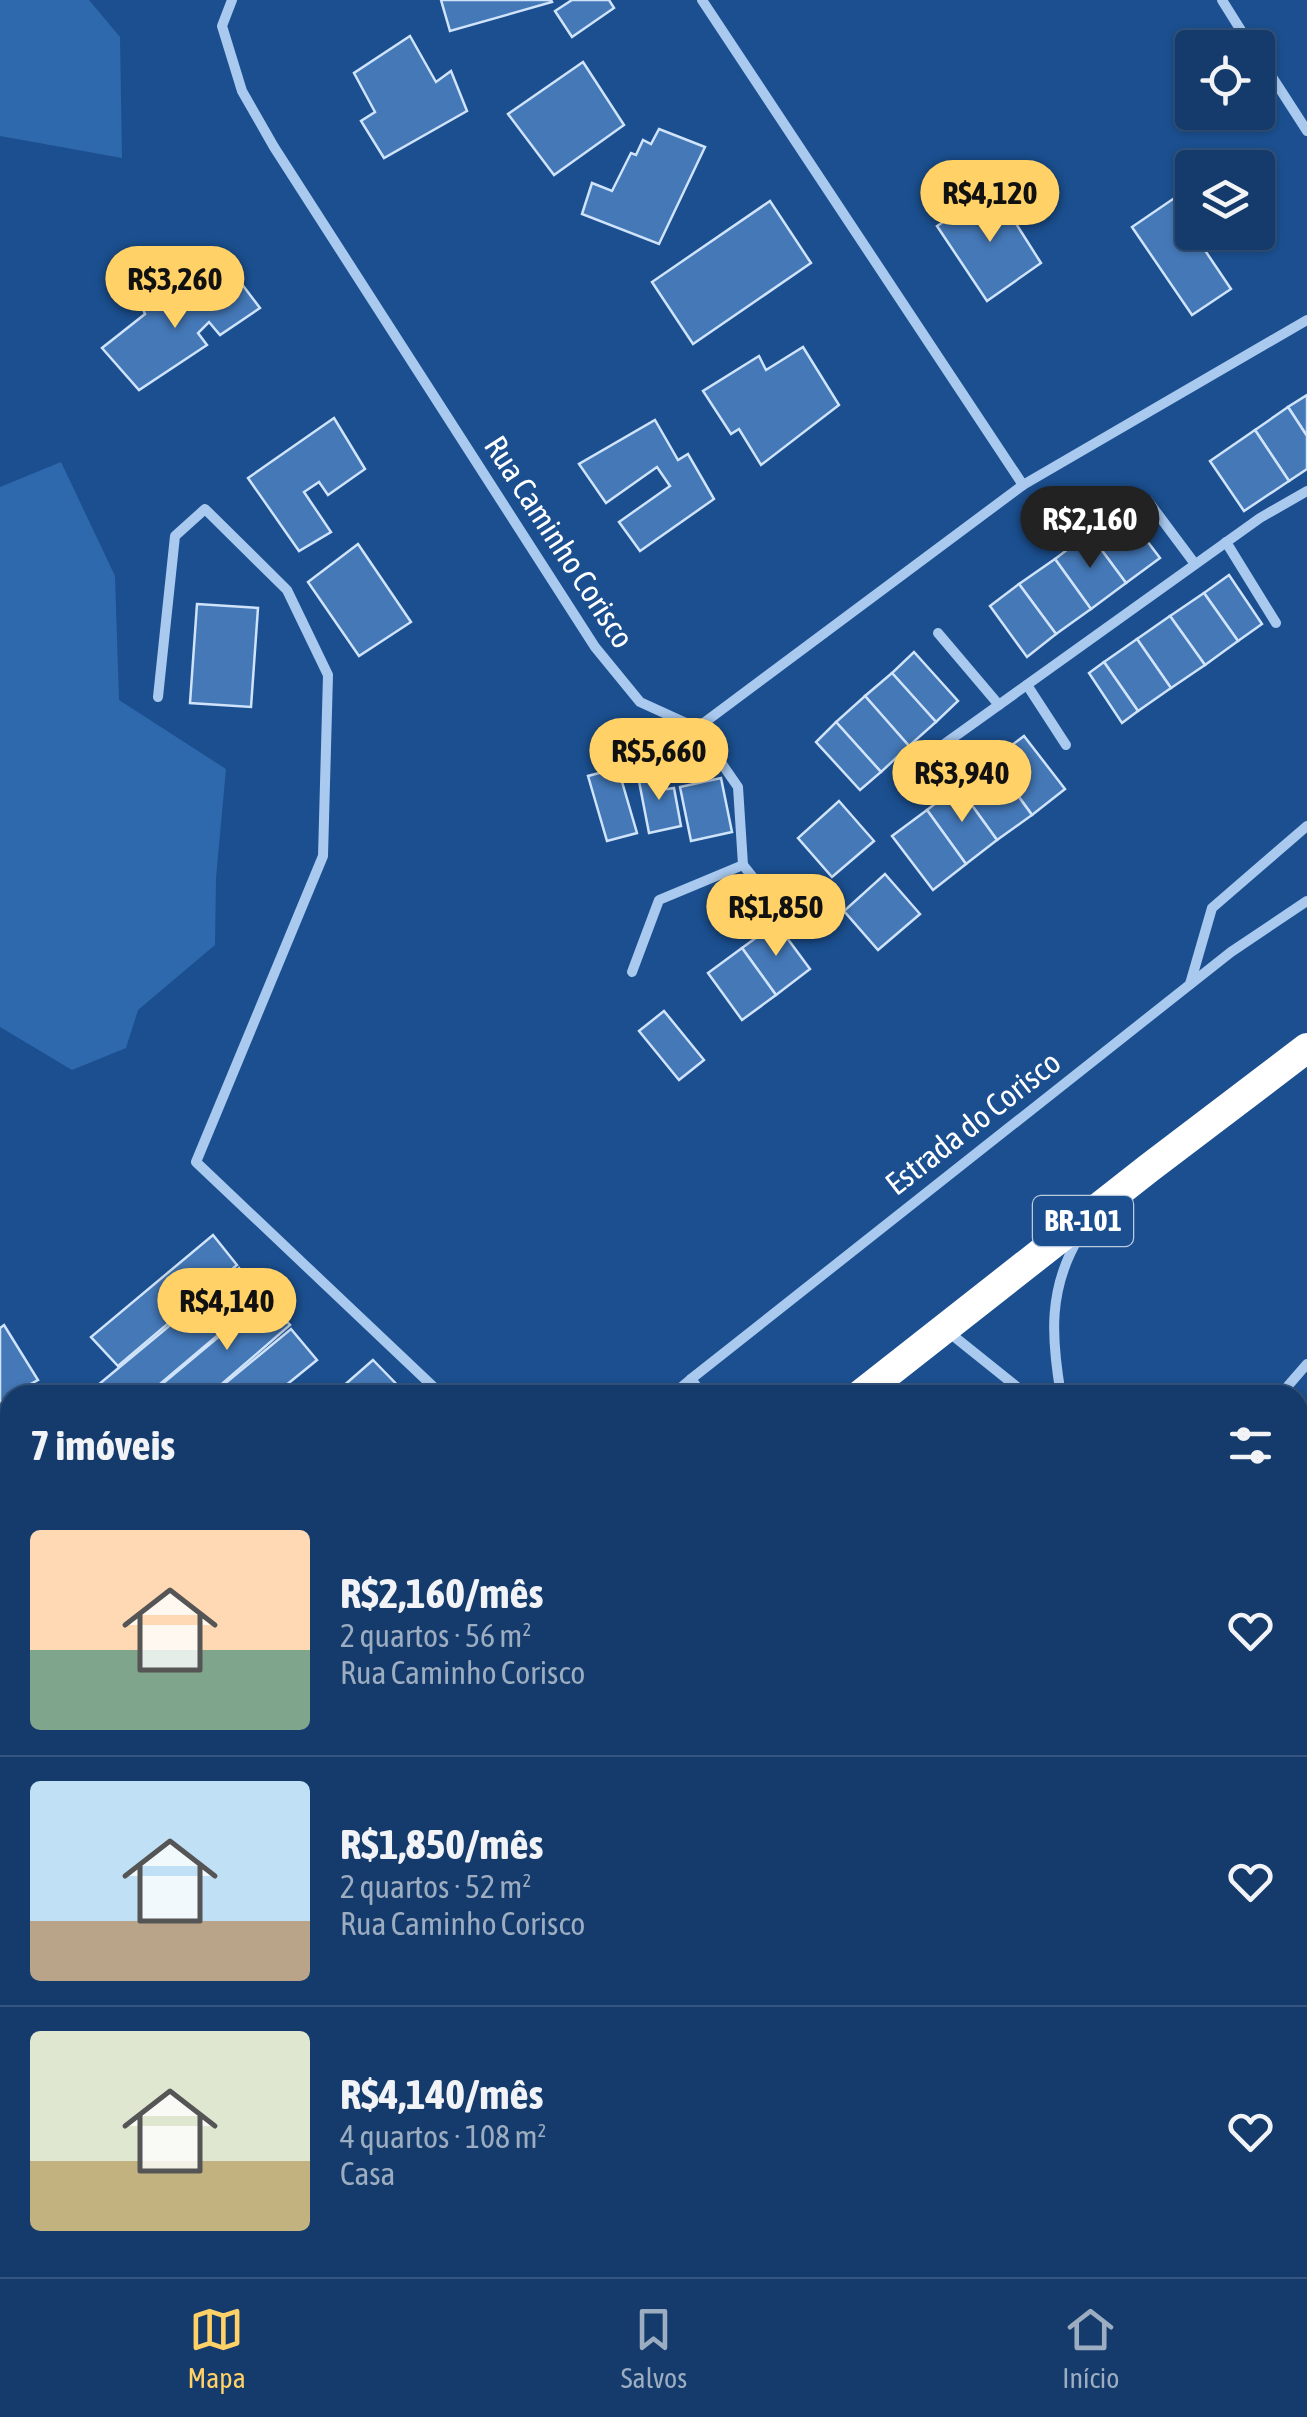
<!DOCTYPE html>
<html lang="pt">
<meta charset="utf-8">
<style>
body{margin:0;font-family:"Asap Condensed",sans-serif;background:#1d4271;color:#f1f3f6;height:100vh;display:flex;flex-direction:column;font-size:38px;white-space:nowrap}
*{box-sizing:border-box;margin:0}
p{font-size:32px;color:#9dadc1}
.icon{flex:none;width:55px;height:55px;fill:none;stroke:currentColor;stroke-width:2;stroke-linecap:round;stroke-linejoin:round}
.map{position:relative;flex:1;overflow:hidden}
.panel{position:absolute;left:0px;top:1385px;width:1308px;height:892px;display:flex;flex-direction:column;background:#143b6b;border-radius:30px 30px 0 0;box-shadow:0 2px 8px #0004,0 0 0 2px #33557e}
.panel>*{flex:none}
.fabs{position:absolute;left:1175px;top:30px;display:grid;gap:20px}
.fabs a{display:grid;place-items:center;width:100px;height:100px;border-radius:10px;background:#143b6b;box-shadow:0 2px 8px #0004,0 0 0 2px #33557e;font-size:50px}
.price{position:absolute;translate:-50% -85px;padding:0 22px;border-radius:35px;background:#ffd166;color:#111;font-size:32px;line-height:65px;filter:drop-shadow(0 2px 5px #0008)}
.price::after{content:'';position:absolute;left:50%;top:60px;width:30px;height:22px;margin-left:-15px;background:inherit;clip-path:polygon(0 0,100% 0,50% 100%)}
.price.selected{background:#222;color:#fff}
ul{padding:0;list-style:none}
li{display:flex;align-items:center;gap:30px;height:250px;padding:0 30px}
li+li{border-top:2px solid #33557e}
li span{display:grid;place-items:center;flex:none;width:280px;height:200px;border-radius:10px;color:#555}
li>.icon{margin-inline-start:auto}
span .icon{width:120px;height:120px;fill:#fffc;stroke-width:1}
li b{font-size:42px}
h2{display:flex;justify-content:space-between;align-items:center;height:120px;padding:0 30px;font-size:42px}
.tab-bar{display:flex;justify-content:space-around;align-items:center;height:140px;border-top:2px solid #33557e;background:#143b6b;font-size:28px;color:#9dadc1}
.tab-bar a{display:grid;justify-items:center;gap:5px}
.tab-bar .selected{color:#ffd166}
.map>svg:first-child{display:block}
</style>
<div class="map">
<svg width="1307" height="2277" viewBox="0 0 1307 2277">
<rect width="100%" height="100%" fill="#1b4f8f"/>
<g fill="#2e69ad">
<polygon points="0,0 89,0 120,37 122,158 0,136"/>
<polygon points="61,462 115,576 119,700 226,769 216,878 215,945 138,1010 126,1048 72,1070 0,1027 0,487"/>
<polygon points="10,2217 10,2268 136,2268 129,2277 0,2277 0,2221"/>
</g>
<g fill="#4478b7" stroke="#cfe3fa" stroke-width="2.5">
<polygon points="441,0 551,0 552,2 450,31"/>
<polygon points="572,0 609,0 614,8 572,37 555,11"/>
<polygon points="410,36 436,82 451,71 467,111 384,158 361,121 375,112 354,73"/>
<polygon points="583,62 624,125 554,175 508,114"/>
<polygon points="659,129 705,147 659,244 582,214 592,183 612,191 631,153 636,155 643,140 651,144"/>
<polygon points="1244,150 1256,168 1219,168"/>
<polygon points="1258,170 1271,190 1258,200"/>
<polygon points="1192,186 1192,232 1210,232 1198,240 1231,289 1192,315 1132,227"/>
<polygon points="994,189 1041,263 987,301 937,226"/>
<polygon points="770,201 811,263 693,344 652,282"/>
<polygon points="238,279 260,308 220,335 209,322 198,333 207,345 139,390 102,348 145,314 141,304 164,288 181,310"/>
<polygon points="803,347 839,405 761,465 739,429 731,434 703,391 759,356 766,370"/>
<polygon points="1307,395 1307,436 1288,407"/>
<polygon points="1288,407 1307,436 1307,469 1289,481 1255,430"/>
<polygon points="334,418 365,469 328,495 319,482 304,492 331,532 299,551 248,478"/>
<polygon points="655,420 678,460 688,454 714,499 640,551 619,522 670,486 657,467 606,503 579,464"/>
<polygon points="1255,430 1289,481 1244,511 1210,461"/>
<polygon points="1122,508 1160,558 1126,583 1089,533"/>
<polygon points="1089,533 1126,583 1091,609 1055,559"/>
<polygon points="358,544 411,622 359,656 308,582"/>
<polygon points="1055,559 1091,609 1056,634 1019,584"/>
<polygon points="1229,575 1262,624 1238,641 1204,593"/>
<polygon points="1019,584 1056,634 1027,657 990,606"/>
<polygon points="1204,593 1238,641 1205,665 1170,616"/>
<polygon points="197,604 258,608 251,707 190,703"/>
<polygon points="1170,616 1205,665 1171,688 1137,639"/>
<polygon points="1137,639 1171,688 1138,711 1104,662"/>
<polygon points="914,652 958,701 936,722 892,673"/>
<polygon points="1104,662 1138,711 1122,723 1089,673"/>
<polygon points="892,673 936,722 909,746 865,696"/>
<polygon points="865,696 909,746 881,772 836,722"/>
<polygon points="836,722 881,772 860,790 816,742"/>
<polygon points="1024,736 1065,789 1032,815 992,760"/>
<polygon points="992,760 1032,815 997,840 958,786"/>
<polygon points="618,768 637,833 607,841 588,776"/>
<polygon points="663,771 667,789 674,788 681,826 649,833 638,776"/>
<polygon points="721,778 732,832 691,841 680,787"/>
<polygon points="958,786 997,840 966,864 927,810"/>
<polygon points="839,801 874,841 832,877 798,838"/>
<polygon points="927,810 966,864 933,890 892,836"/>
<polygon points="885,874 920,914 878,950 844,911"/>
<polygon points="776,923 810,969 776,995 742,948"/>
<polygon points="742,948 776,995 742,1020 708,973"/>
<polygon points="664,1011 704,1060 679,1080 639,1031"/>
<polygon points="213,1235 237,1265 118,1366 91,1337"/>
<polygon points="239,1268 263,1297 147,1395 86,1395"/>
<polygon points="265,1298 290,1325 209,1395 149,1395"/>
<polygon points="4,1325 38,1380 10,1395 0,1403 0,1328"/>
<polygon points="291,1329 317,1360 274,1395 211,1395"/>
<polygon points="373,1360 407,1395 333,1395"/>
<polygon points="301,2268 309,2268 316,2277 289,2277"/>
<polygon points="503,2268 553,2268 543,2277 494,2277 492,2275"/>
</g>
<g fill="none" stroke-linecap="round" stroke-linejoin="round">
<g stroke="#a9c9ee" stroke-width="10">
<polyline points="232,0 222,26 242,91 274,147 595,647 640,702 697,728"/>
<polyline points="702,0 1023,485"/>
<polyline points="1222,0 1252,48"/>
<polyline points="1258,55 1307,131"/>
<polyline points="1148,501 1195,564"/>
<polyline points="1226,542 1276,623"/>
<polyline points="938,633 999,705"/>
<polyline points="1027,685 1066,745"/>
<polyline points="158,697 175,536 205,509 287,590 328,675 323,856 196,1162 442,1395"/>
<polyline points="697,728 1023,485 1307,320"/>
<polyline points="697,728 738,787 743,865 784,916"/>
<polyline points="915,765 1260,518 1307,491"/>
<polyline points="632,972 659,900 743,865"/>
<polyline points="1190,984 1212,908 1307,826"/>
<polyline points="946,1330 1027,1395"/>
<polyline points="672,1395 691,1379"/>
<polyline points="703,1395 691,1379 1231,952 1307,901"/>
<path d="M1061,1395C1051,1337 1048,1289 1079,1237"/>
<polyline points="1280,1395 1307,1364"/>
<polyline points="1298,1615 1307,1622"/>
<polyline points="1298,1670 1307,1664"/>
<polyline points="1110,2268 1111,2277"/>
<polyline points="877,2277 888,2268"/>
</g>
<g stroke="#fff" stroke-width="30">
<polyline points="860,1395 1149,1168 1307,1048"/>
<polyline points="0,2070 10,2062"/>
</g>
</g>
<g text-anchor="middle" stroke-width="8" stroke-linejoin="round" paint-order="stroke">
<rect fill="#1b4f8f" stroke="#bbcadd" stroke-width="2.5" x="1033" y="1196" width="100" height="50" rx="8"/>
<g font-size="30" font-weight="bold" fill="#fff">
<text x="1083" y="1231">BR-101</text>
</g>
<g font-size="32" fill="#fff" stroke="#1b4f8f">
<text transform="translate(559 542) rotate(57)" y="11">Rua Caminho Corisco</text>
<text transform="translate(973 1123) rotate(-38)" y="11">Estrada do Corisco</text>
</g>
</g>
</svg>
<div class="fabs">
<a><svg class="icon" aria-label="locate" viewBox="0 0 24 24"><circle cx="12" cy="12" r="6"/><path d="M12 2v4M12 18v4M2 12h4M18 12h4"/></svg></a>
<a><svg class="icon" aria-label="layers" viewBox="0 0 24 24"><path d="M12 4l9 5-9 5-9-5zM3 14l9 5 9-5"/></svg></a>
</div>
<b class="price" style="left:990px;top:245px">R$4,120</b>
<b class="price" style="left:175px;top:331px">R$3,260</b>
<b class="price selected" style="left:1090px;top:571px">R$2,160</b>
<b class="price" style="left:659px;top:803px">R$5,660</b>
<b class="price" style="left:962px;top:825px">R$3,940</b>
<b class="price" style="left:776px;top:959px">R$1,850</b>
<b class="price" style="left:227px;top:1353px">R$4,140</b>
<section class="panel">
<h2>7 imóveis<svg class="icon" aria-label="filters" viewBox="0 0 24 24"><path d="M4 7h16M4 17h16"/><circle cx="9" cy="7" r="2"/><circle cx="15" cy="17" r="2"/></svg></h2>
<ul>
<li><span style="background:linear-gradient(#ffd9b3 60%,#7fa58c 0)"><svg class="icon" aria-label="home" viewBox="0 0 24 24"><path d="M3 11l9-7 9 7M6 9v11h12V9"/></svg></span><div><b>R$2,160/mês</b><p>2 quartos · 56 m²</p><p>Rua Caminho Corisco</p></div><svg class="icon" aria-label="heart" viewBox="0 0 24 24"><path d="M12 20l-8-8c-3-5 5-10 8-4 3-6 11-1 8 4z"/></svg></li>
<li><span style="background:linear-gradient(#bfe0f5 70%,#b9a48a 0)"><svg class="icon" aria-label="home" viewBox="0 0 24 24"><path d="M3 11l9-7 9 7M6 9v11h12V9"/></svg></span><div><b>R$1,850/mês</b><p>2 quartos · 52 m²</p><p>Rua Caminho Corisco</p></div><svg class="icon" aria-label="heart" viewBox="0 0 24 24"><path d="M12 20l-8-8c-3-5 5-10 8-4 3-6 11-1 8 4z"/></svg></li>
<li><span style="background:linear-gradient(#dfe7d0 65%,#c2b280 0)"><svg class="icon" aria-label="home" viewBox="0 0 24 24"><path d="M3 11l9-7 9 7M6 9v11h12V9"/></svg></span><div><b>R$4,140/mês</b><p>4 quartos · 108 m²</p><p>Casa</p></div><svg class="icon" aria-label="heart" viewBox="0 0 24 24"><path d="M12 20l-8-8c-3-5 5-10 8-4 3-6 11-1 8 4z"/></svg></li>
</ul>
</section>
</div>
<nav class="tab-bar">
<a class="selected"><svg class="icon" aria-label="map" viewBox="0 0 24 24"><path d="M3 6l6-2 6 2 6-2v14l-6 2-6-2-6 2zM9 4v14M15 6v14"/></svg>Mapa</a>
<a><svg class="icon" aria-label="saved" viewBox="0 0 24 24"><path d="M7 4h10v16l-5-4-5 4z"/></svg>Salvos</a>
<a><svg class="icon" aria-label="home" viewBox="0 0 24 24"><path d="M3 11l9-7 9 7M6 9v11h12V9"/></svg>Início</a>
</nav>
